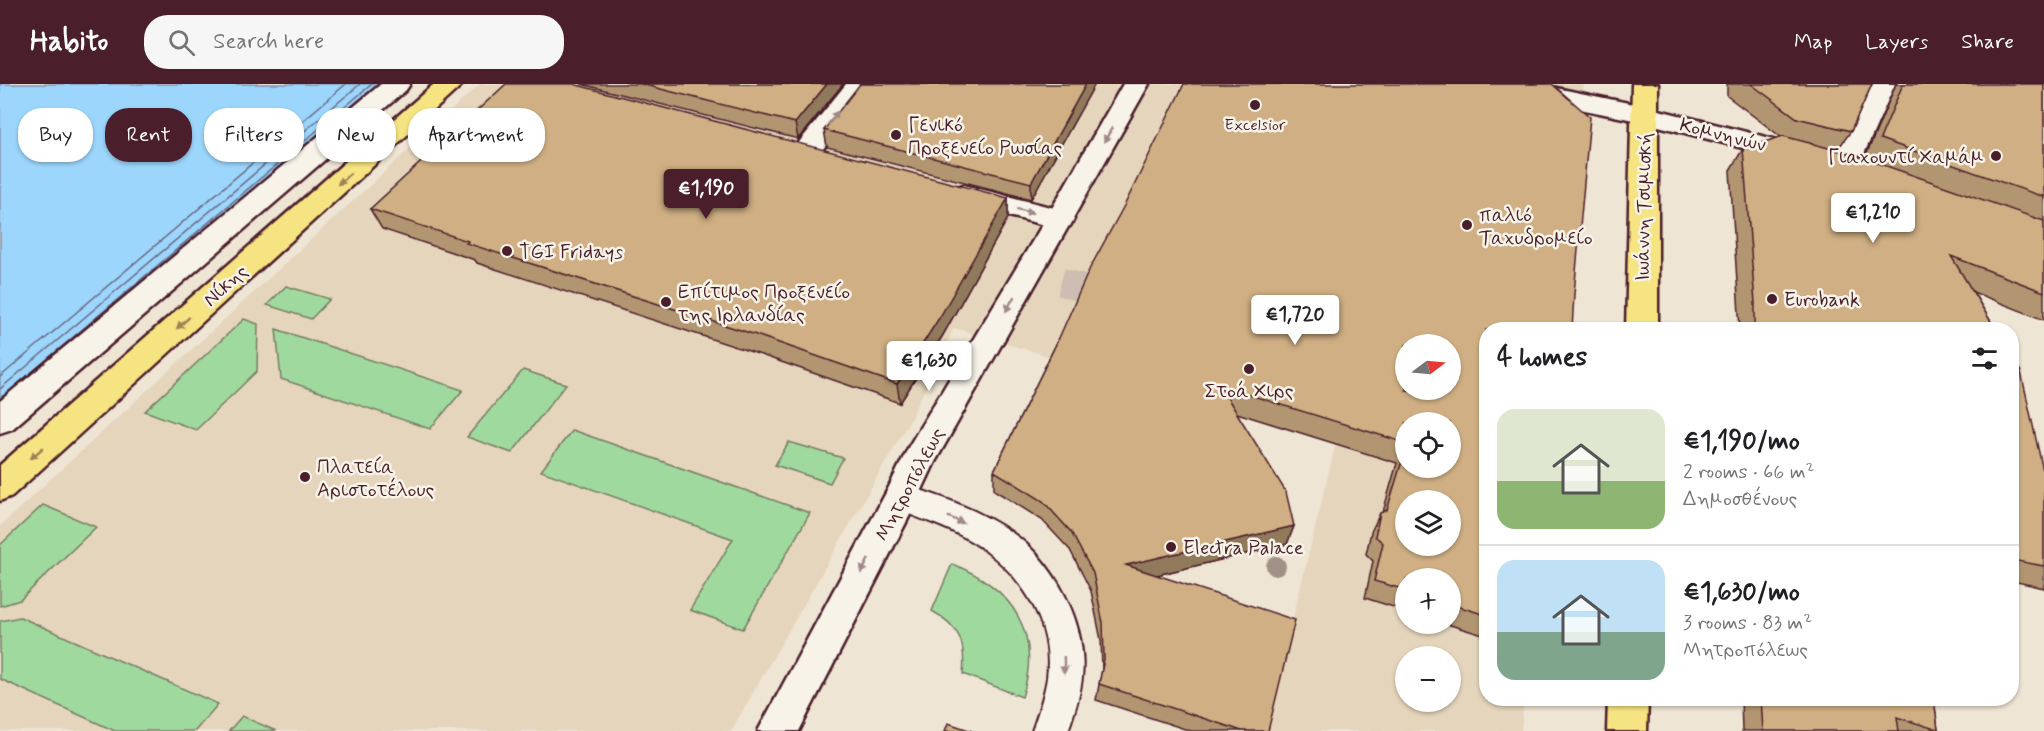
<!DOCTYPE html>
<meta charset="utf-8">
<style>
body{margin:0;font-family:Mynerve,sans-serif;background:#f6f6f6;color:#202124;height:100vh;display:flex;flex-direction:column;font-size:22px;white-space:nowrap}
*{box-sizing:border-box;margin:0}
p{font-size:20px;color:#757577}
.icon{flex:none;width:33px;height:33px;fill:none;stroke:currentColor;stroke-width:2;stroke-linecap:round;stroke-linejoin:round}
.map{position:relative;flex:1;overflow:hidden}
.drawer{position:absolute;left:1479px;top:238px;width:540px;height:384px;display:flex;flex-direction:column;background:#fff;border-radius:24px;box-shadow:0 2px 4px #0004}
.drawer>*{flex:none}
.banner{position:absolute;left:18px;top:24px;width:570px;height:54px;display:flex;gap:12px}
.needle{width:39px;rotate:74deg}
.fabs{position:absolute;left:1395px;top:250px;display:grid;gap:12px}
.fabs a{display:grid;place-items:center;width:66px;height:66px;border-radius:50%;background:#fff;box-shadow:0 2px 4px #0004;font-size:30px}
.price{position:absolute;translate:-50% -51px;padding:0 14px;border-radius:6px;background:#fff;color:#222;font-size:20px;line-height:39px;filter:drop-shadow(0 2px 3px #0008)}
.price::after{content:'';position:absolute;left:50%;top:36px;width:18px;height:14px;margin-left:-9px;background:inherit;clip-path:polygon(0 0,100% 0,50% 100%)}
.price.current{background:#4a1f2b;color:#fff}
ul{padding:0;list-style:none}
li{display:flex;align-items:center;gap:18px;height:150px;padding:0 18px}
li+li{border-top:2px solid #e0e0e0}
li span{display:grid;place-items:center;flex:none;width:168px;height:120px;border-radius:18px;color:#555}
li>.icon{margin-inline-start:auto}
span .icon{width:72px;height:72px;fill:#fffc;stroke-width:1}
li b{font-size:26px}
h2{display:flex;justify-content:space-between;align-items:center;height:72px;padding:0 18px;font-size:26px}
.chip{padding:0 21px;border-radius:24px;background:#fff;box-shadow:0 2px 4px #0004;font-size:21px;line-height:54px}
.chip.current{background:#4a1f2b;color:#fff}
header{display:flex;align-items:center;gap:36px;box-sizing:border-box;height:84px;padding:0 30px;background:#4a1f2b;color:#fff}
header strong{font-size:28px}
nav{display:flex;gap:33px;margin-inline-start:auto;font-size:21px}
.search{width:420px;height:54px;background:#f6f6f6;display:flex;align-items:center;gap:15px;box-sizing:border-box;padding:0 21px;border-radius:24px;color:#757577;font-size:22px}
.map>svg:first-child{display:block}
</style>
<header>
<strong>Habito</strong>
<div class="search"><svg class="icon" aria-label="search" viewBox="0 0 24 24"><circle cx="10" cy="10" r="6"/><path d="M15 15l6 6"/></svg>Search here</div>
<nav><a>Map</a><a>Layers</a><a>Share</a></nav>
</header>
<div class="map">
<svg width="2044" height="647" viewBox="0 0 2044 647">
<rect width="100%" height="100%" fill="#efe5d4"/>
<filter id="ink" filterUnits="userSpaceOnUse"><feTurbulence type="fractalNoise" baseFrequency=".0167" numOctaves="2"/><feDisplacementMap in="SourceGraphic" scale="12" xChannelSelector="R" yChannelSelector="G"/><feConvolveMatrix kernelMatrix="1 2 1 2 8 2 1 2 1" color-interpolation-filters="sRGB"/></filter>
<g filter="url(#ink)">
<path fill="#e5d5bc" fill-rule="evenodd" d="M480,0H1584L1562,231L1486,246V615H1524L1521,647H1265L1336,359L954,244L911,334L731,647H0V442ZM1406,261H1450V306H1406ZM1406,339H1450V384H1406ZM1406,417H1450V462H1406ZM1406,495H1450V540H1406ZM1406,573H1450V618H1406Z"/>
<g fill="#a0d99e" stroke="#757c64" stroke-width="1.5">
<polygon points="286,202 330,215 311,235 267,221"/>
<polygon points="244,235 258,240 257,287 196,346 145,327"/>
<polygon points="276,245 463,306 430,345 281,295"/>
<polygon points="523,286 566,300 512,369 467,353"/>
<polygon points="572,346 810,429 743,545 690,526 733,455 541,387"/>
<polygon points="789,358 843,374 830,399 775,381"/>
<polygon points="43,421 96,443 20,516 0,522 0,461"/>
<path d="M952,480C1012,503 1043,549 1022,613L963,590C966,559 960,542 932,527Z"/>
<polygon points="20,533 218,620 195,647 115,647 0,595 0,537"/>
<polygon points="242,632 276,647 229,647"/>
</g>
<polygon fill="#9cd6fd" stroke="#7b8da9" stroke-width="1.5" points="0,0 381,0 0,322"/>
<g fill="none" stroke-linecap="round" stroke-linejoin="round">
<g stroke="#6b687f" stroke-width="1.5">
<polyline points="0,293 346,0"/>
<polyline points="0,305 360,0"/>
<polyline points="0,315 372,0"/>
</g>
<polyline stroke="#cebdb2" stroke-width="28" stroke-dasharray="28 14" stroke-linecap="butt" points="1061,198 1126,215"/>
<defs>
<path id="service" d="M902,400C939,412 978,425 1011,448C1055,478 1088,540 1082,594C1080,612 1074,630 1068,647H1032C1038,630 1044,612 1047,594C1054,536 1019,486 971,457C946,442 917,434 891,423L886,413L891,403Z"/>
<g id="pedestrian">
<polygon points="381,0 410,0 406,6 12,345 0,349 0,317"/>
<polygon points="1869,0 1895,0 1856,88 1846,90 1836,88 1832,81"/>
</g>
<g id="minor">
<polygon points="846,0 873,0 816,74 806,77 796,74 792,68 796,62"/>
<polygon points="1485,0 1537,0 1643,22 1814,65 1818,71 1814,77 1804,80 1643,38 1498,8 1489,6"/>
<polygon points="964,101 1070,128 1074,135 1070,142 1060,145 954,118 950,111 954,104"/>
</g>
<polygon id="secondary" points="1123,0 1149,0 935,378 914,423 799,647 758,647 888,405 909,362 1047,133"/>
<g id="primary">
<polygon points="434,0 463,0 12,412 0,417 0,381"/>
<polygon points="1632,0 1658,0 1658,246 1626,246"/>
<polygon points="1608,615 1648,615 1647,647 1607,647"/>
</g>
</defs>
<use href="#service" stroke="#4a1f2b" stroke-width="4"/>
<use href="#pedestrian" stroke="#4a1f2b" stroke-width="5"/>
<use href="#minor" stroke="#4a1f2b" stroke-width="5"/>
<use href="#secondary" stroke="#4a1f2b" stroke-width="5"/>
<use href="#primary" stroke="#4a1f2b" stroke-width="5"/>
<use href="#service" fill="#f7f3e8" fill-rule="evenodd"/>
<use href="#pedestrian" fill="#f7f3e8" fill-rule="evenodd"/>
<use href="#minor" fill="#f7f3e8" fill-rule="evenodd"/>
<use href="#secondary" fill="#f7f3e8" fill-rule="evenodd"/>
<use href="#primary" fill="#f6e381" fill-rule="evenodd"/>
</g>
<circle fill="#a09287" cx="1276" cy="482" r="10"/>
<g fill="#b29671" stroke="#4a1f2b" stroke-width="1.5" fill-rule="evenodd">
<polygon points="581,0 843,0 798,55"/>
<polygon points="1095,0 1031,115 827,63 824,46"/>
<polygon points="1727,0 1872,0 1851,47 1837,66 1865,74 1896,0 2044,0 2044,236 1973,208 1996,246 1740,246 1730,86 1743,65 1781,53 1727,12"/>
<polygon points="1008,114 1008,134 943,251 900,319 761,271 477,179 475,176 382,145 370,125"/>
<path d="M1486,246V552L1447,540H1450V495H1406V527L1365,514L1373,477L1366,470L1371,448L1380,429L1383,428L1397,379L1237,329L1294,442L1287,460L1157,491L1268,647H1191L1096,616L1102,586L1101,556L1091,507L1070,466L1042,436L994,406V387L1059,254ZM1406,339L1450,384H1406Z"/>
<polygon points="2012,272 2044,391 2044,504 2012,497"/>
<polygon points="2012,524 2018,562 2012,566"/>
<polygon points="1741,615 1934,615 1938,646 1937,647 1742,647"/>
</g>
<g fill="#917a5c" stroke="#4a1f2b" stroke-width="1.5">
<polygon points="827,0 843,0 798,55 795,39"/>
<polygon points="1086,0 1095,0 1031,115 1031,99"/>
<polygon points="1008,114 1008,134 943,251 900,319 897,300"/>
<polygon points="1294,442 1287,460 1123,499 1126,481"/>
</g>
<g fill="#cfaf83" stroke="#4a1f2b" stroke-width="1.5" fill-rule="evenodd">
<polygon points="506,0 573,0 1008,114 941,231 897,300 756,251 466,159 468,157 370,125"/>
<polygon points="641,0 827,0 795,39"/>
<polygon points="860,0 1086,0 1031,99 824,46"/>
<path d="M1184,0H1552L1590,33L1574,210L1572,246H1486V531L1450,520V495H1406V506L1374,497L1383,459L1375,452L1380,429L1387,426L1406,364V384H1450V339H1406V359L1220,302L1286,408L1294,442L1126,481L1295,536L1268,647H1242L1099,600L1104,575L1103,539L1093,489L1071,448L1043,417L994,387L1059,254L1090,184L1125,120ZM1406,261H1450V306H1406ZM1406,417H1450V462H1406Z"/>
<polygon points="1751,0 1872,0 1851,47 1797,34"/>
<polygon points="1903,0 2044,0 2044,113 1880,55"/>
<polygon points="1783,52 1855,71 2044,137 2044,208 1951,172 1996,246 1755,246 1755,219 1743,65"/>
<polygon points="2012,272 2021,288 2044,391 2044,482 2012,476"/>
<polygon points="2012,524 2018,562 2012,560"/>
<polygon points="1761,615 1934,615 1938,646 1897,633 1899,647 1763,647"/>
<polygon points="948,639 972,647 945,647"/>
</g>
<defs><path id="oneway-solid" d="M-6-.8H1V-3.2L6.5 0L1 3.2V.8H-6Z" transform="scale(1.5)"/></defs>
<g fill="#a0898a">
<use href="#oneway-solid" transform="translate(833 34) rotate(-52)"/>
<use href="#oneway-solid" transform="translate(1108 51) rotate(119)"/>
<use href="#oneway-solid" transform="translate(1025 127) rotate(14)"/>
<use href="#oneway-solid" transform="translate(1010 220) rotate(120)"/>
<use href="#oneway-solid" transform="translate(956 436) rotate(23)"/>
<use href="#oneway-solid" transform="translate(865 482) rotate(118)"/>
<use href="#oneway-solid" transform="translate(1064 581) rotate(89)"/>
</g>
<g fill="#a08156">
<use href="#oneway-solid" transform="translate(344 95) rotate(138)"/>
<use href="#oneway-solid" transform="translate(183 239) rotate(138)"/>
<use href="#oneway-solid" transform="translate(37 369) rotate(139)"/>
</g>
</g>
<g fill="#4a1f2b" stroke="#f7f3e8" stroke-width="2">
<circle cx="1255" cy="21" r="6"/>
<circle cx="896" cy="51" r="6"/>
<circle cx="1996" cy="72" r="6"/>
<circle cx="1467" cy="141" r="6"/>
<circle cx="507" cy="167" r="6"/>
<circle cx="1772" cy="215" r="6"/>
<circle cx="666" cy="218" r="6"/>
<circle cx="1249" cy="285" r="6"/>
<circle cx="305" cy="393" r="6"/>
<circle cx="1171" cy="463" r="6"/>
</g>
<g text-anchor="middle" stroke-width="5" stroke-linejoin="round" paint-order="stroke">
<g font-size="16" fill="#4a1f2b" stroke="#f7f3e8">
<text x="1255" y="46">Excelsior</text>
</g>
<g font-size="20" fill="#4a1f2b" stroke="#f7f3e8" text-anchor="start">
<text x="908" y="47">Γενικό<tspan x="908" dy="23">Προξενείο Ρωσίας</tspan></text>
<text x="1984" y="79" text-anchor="end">Γιαχουντί Χαμάμ</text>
<text x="1479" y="137">παλιό<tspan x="1479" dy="23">Ταχυδρομείο</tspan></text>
<text x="519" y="174">TGI Fridays</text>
<text x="678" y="214">Επίτιμος Προξενείο<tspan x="678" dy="23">της Ιρλανδίας</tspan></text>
<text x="1784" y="222">Eurobank</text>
<text x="1249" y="313" text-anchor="middle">Στοά Χιρς</text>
<text x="317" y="389">Πλατεία<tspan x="317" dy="23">Αριστοτέλους</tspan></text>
<text x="1183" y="470">Electra Palace</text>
</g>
<g font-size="20" fill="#4a1f2b" stroke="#f7f3e8">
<text transform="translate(1723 50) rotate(14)" y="7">Κομνηνών</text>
<text transform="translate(1643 123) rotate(-89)" y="7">Ιωάννη Τσιμισκή</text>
<text transform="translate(225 201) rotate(-42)" y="7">Νίκης</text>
<text transform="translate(909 400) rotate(-62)" y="7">Μητροπόλεως</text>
</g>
</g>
</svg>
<div class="fabs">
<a><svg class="needle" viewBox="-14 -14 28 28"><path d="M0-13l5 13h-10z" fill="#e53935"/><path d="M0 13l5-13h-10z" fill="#757577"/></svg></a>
<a><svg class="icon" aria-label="locate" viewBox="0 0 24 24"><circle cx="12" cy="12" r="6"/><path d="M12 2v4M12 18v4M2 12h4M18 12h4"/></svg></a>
<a><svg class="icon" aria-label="layers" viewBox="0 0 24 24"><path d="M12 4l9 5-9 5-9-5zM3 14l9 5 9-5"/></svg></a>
<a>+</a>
<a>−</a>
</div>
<b class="price current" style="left:706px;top:136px">€1,190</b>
<b class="price" style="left:1873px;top:160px">€1,210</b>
<b class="price" style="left:1295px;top:262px">€1,720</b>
<b class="price" style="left:929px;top:308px">€1,630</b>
<div class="banner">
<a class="chip">Buy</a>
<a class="chip current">Rent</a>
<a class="chip">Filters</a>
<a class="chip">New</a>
<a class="chip">Apartment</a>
</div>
<section class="drawer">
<h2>4 homes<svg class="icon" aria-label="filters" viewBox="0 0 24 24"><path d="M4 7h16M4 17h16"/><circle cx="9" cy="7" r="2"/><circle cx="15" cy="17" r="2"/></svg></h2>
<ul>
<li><span style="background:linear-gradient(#dfe7d0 60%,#8fb573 0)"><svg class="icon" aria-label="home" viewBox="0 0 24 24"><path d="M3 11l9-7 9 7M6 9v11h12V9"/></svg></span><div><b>€1,190/mo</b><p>2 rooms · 66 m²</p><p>Δημοσθένους</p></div></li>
<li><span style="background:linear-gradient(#bfe0f5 60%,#7fa58c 0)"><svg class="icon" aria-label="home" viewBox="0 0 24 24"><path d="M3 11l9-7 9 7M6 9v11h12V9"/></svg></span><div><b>€1,630/mo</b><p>3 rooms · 83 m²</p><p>Μητροπόλεως</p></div></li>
</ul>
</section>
</div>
